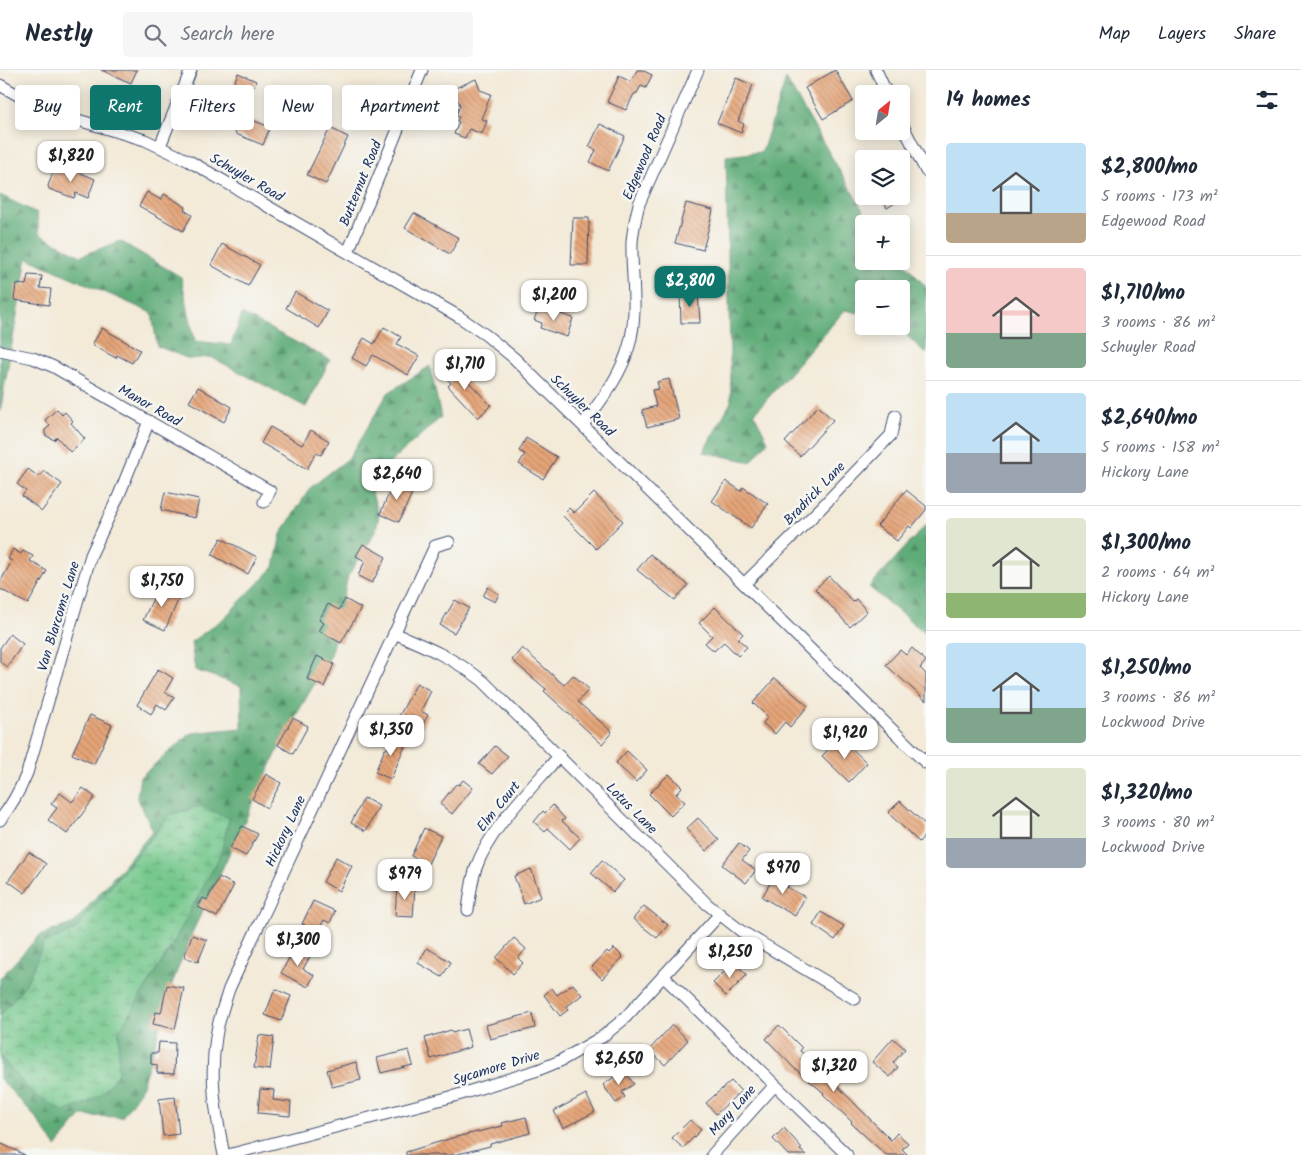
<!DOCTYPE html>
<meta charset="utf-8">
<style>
body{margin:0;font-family:Kalam,sans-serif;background:#f6f6f7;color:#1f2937;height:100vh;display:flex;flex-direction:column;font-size:19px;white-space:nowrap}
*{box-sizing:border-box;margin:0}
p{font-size:16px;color:#747a83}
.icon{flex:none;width:28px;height:28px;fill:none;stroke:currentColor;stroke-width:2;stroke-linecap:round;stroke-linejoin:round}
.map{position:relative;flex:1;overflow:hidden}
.panel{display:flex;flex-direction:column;background:#fff;width:375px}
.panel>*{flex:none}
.hud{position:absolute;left:15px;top:15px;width:475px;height:45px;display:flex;gap:10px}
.needle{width:32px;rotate:30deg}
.buttons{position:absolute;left:855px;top:15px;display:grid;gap:10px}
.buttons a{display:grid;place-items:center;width:55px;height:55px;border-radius:5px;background:#fff;box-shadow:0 2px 12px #0003;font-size:25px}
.price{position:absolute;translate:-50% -42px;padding:0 11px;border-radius:10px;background:#fff;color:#222;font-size:16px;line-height:32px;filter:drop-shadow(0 1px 2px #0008)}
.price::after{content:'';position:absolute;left:50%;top:30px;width:15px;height:11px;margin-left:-8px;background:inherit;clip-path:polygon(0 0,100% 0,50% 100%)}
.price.active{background:#0f766e;color:#fff}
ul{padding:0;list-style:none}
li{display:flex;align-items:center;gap:15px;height:125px;padding:0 20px}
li+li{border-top:1px solid #e0e1e3}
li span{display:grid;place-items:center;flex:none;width:140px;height:100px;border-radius:5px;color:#555}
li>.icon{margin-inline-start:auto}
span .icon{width:60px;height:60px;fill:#fffc;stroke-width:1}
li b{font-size:21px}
h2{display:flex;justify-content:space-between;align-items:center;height:60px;padding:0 20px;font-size:21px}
.chip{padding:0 18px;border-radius:5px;background:#fff;box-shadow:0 2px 12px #0003;font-size:18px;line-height:45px}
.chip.active{background:#0f766e;color:#fff}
header{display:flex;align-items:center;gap:30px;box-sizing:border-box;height:70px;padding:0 25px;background:#fff;border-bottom:1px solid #e0e1e3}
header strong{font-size:24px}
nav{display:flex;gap:28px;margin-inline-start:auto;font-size:18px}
.search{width:350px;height:45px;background:#f6f6f7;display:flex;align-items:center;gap:12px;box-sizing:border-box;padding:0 18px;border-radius:5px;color:#747a83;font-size:19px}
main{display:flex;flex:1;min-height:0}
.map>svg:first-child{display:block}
</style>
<header>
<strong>Nestly</strong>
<div class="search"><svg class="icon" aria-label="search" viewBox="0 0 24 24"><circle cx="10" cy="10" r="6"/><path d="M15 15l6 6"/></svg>Search here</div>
<nav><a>Map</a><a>Layers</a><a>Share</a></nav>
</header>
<main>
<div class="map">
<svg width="926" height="1085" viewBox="0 0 926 1085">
<defs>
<pattern id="forest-firs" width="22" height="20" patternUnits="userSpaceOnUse" patternTransform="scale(1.25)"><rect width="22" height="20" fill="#5fac78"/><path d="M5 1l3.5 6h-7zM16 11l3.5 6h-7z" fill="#4e8c66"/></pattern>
<pattern id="wetland-marsh" width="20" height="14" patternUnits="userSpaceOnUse" patternTransform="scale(1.25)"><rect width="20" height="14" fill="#74c88c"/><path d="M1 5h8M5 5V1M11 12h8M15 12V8" fill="none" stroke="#5ea376"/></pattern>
<pattern id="building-back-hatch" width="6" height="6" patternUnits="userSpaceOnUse" patternTransform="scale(1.25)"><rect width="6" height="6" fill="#e6a578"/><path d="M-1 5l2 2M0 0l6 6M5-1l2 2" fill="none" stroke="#ba8766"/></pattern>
</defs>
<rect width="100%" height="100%" fill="#f6f6f2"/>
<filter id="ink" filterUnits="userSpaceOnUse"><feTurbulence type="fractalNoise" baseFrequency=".02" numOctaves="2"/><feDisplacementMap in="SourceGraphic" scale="10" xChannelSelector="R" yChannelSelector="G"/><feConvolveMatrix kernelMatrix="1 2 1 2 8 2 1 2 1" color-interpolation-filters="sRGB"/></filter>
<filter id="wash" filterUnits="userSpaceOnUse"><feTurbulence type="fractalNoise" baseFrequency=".0096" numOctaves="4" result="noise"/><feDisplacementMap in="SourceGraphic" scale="20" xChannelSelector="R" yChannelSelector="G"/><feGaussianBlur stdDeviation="1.12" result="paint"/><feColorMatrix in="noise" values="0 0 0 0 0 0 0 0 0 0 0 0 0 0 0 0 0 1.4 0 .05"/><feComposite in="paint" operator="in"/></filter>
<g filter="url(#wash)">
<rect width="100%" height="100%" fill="#f3ead8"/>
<g fill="url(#forest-firs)" stroke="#3d6e6b">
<polygon points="786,9 871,154 864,154 864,191 901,191 901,189 926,217 926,284 897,256 901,256 901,219 864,219 864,244 845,240 754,344 768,371 751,392 703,382 731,332 726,86 762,82"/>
<polygon points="0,125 37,143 39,164 81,186 120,171 181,207 195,271 231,275 242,244 330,290 306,337 211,287 189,289 157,276 152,243 27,188 0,342"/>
<polygon points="430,296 441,347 393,390 370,417 379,445 376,460 348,506 330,587 287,661 192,863 168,924 153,981 140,1021 122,1047 81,1046 56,1077 36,1048 0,1009 0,986 33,1024 91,1031 103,1023 118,1003 119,961 172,875 221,784 229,748 170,745 75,860 44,873 26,914 0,946 0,908 39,866 74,853 153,761 137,727 140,707 191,663 242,658 241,616 195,600 191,572 223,549 274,497 281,464 310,418 349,388 388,323"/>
<polygon points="926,455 926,564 869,517"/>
</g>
<polygon fill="url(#wetland-marsh)" stroke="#487c75" points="200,736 229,748 221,784 172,875 119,961 118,1003 103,1023 91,1031 64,1042 33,1024 0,986 0,946 26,914 44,873 75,860 170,745"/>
<g id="blocks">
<g fill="url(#building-back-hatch)">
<polygon points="101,0 137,0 131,13"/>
<polygon points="637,0 642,0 652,5 646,18 641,16 637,23 634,24 626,40 607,32 619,6 631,12"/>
<polygon points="835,0 853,31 823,49 805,18"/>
<polygon points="238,3 256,11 246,36 252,50 270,57 263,75 236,64 224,38"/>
<polygon points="736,8 753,15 738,51 744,54 741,63 717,53"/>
<polygon points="476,9 480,20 491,24 481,49 487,51 482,64 469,59 465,68 454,64 459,52 457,51 459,47 456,46 460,35 453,19"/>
<polygon points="600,54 625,66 608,101 590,92 596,80 589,77"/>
<polygon points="330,58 348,67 326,114 307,105"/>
<polygon points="55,97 69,100 69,98 95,109 88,128 76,123 74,128 49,119 48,116"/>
<polygon points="147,122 161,130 164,124 186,137 184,140 192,145 183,161 139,136"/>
<polygon points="880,126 907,126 887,138"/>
<polygon points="686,133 713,140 703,180 675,173"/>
<polygon points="414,143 459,168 450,184 405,158"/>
<polygon points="573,148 589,148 588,195 571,195"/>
<polygon points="222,174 260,195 248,216 211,195"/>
<polygon points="28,205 42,206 40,218 51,219 49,235 14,230 16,214 26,215"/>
<polygon points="295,222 328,241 319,258 286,238"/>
<polygon points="680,222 698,222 700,253 681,253"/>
<polygon points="539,237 573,248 567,267 540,258 542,253 534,250"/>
<polygon points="384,257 401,267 397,274 419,286 408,305 373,285 366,296 352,288 364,268 374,274"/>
<polygon points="102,258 140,280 132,293 117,285 116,288 92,275"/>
<polygon points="449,292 491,335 478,348 448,316 451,313 440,301"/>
<polygon points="669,309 679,349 647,357 642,340 656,336 652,320 659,319 657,312"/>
<polygon points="198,317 232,337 224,352 189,332"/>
<polygon points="818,336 833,350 800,386 785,372"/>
<polygon points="57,339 62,345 65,342 73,351 71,353 85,369 70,382 57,367 54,370 45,365 45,360 50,356 45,350"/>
<polygon points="270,357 302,375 311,360 329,371 321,385 316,383 307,399 261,373"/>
<polygon points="526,368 557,387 543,409 519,394 525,384 519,381"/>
<polygon points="28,399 39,407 44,401 62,414 42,441 22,426 26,421 17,414"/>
<polygon points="395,410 414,419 399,452 380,444"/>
<polygon points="726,411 741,421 743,417 768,434 751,458 712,431"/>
<polygon points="906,420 926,436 926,440 911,458 909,456 897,471 877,456"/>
<polygon points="165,422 199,429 195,448 161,440"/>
<polygon points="594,423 623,451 596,479 562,445 569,438 574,443"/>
<polygon points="221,468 257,487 248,504 212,485"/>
<polygon points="363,474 386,487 372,513 358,506 365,491 356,486"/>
<polygon points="13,479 21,484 23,481 33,486 30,491 47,501 28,534 0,519 0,512 12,491 8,489"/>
<polygon points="650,484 688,515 675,530 637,500"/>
<polygon points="829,506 853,532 856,529 867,541 850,557 815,519"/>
<polygon points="159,516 180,526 165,560 143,550"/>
<polygon points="488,517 499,524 495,532 483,526"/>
<polygon points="345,529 361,538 341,573 319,561 324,553 319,550 328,534 339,540"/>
<polygon points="455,530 469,538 454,563 440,555"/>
<polygon points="715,537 743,564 738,569 747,577 738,586 724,572 714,581 705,573 712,566 699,553"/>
<polygon points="10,564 23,574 7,597 0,592 0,578"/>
<polygon points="522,578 564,615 573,605 589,619 578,632 612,662 602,674 544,621 546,619 512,590"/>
<polygon points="912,578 926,591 920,598 926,604 926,631 886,595 900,580 906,585"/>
<polygon points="317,586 334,594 324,617 307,609"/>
<polygon points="158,599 173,608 165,622 174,628 166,640 157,634 151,644 137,635"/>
<polygon points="775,608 808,636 790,657 785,652 775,664 763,653 768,647 753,633"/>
<polygon points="417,613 431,621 421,641 428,645 421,658 399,646"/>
<polygon points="90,645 112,655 94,694 72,684"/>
<polygon points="293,648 308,656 293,684 278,675"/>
<polygon points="393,665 407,671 391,709 375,702 385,679 387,679"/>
<polygon points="840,667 867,693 849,712 822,686"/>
<polygon points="495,676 508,686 492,704 479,694"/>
<polygon points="627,681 647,700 636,712 616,693"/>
<polygon points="266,704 281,713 267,738 252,729"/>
<polygon points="669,704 682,717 676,724 685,732 671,746 649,724"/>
<polygon points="463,710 473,718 452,744 440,734 456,714 459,715"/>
<polygon points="83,718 95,727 67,764 48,750 57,738 51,734 60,723 72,732"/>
<polygon points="364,728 379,736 366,761 351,753"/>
<polygon points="900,731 926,755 926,764 919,772 888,743"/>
<polygon points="553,735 565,749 562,751 580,768 570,779 548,758 545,762 534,752 543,741 545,743"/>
<polygon points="698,748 719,770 706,781 686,759"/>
<polygon points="242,756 258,764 246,786 230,778"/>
<polygon points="424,758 441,766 428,794 411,786"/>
<polygon points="739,773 749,781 742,790 756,800 746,813 722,795"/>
<polygon points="29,782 46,794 25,823 8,811"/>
<polygon points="336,787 352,796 339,821 323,812"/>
<polygon points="602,790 624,810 613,822 591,803"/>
<polygon points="531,799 541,827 524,834 514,806"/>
<polygon points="776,803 790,811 787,817 805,827 795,846 762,827"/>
<polygon points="219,807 234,815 217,847 198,837 203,828 207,830"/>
<polygon points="397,815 415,817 413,847 395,846"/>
<polygon points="313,831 335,841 330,853 324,850 315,867 302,861 305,855 302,854"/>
<polygon points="644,836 668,855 657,868 633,849"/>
<polygon points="821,842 844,856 835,870 813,855"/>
<polygon points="192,865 207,870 198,892 184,887"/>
<polygon points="514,868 526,879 518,888 523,893 513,904 496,888"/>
<polygon points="295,877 311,885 303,899 314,905 308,917 281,903"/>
<polygon points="427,878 451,892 442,907 418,893"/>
<polygon points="614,878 623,887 602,909 591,898 607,881 609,883"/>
<polygon points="734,892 747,905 726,926 713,913"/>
<polygon points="573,914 582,925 566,937 568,940 560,946 544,925 552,918 557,925"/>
<polygon points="167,915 184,918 175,959 153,954 156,942 161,943"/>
<polygon points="275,919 291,926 281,951 265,945"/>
<polygon points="532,943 535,958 490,969 486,955"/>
<polygon points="672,955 688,970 665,995 649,980"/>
<polygon points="779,955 802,978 800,981 825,1001 824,1002 854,1033 891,1070 897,1063 908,1073 902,1079 908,1085 886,1085 851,1053 852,1052 823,1024 824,1023 793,997 766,969"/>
<polygon points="466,959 471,977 431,989 425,968 451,960 452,963"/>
<polygon points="259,965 274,967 270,1000 254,998"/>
<polygon points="893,968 905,979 893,993 898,997 890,1007 872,992"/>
<polygon points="159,972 175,973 174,1004 157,1003 157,995 151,994 151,983 158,983"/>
<polygon points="409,980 413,995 381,1003 377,988"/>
<polygon points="356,992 361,1010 332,1017 327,1000"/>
<polygon points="624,1000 634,1014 622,1022 625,1027 616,1033 603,1015"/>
<polygon points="731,1011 741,1021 716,1044 706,1033"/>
<polygon points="260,1019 274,1020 273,1030 291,1032 290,1046 258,1043"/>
<polygon points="586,1024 595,1042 563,1058 554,1041"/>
<polygon points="175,1027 179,1064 163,1066 159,1029"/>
<polygon points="526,1047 530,1063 490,1074 490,1076 454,1085 406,1085 406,1082 452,1068 503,1056 502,1053"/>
<polygon points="690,1050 701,1060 683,1078 672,1068"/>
<polygon points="784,1058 802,1078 800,1080 806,1085 788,1085 773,1069"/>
<polygon points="0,1073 25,1085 0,1085"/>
</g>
</g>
</g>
<g filter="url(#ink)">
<use href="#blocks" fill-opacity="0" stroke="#3b4b70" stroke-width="1"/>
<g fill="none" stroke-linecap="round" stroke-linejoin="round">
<defs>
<g id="street">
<polyline points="876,0 887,24"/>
<polyline points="0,15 30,32 51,42 145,70 189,91 458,246 487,266 514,288 926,693"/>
<polyline points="901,52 926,101"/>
<polyline points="160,76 191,0"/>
<polyline points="348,182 422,0"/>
<polyline points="0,281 33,288 54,297 270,421 264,432"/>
<path d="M583,355C601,330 621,306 629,276C639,241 631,206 632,172C633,159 636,146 639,134L698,0"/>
<polyline points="744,514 820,439 891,365 895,346"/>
<path d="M394,563C427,577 455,589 483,611L707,834L741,861L855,929"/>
<path d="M0,750C12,735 20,720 27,703L91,485L119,425L149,351"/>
<path d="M468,840C470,826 471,812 476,798C489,759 532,718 559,686"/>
<polyline points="663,906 847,1085"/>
<path d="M224,1085C216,1044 209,1010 216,967C218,951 224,935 229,919L435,476L449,472"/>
<polyline points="228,1085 458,1025 538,1000 560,991 602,967 624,949 720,844"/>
<polyline points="712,1085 775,1015"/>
</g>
</defs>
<use href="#street" stroke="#3b4b70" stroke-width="13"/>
<use href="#street" stroke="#fff" stroke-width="11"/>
</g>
</g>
<g text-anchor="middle" stroke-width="5" stroke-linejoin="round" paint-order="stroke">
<g font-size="14" fill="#1b2f5e" stroke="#f6f6f2">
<text transform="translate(644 87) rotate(-67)" y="5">Edgewood Road</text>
<text transform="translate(247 107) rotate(30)" y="5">Schuyler Road</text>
<text transform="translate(360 113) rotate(-68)" y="5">Butternut Road</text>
<text transform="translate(150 335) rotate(30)" y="5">Manor Road</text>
<text transform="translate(583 335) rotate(44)" y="5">Schuyler Road</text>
<text transform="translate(814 423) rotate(-46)" y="5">Bradrick Lane</text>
<text transform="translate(58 546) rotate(-73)" y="5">Van Blarcoms Lane</text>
<text transform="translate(498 736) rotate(-51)" y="5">Elm Court</text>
<text transform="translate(632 738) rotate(45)" y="5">Lotus Lane</text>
<text transform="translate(285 761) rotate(-65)" y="5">Hickory Lane</text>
<text transform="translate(496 997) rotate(-17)" y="5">Sycamore Drive</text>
<text transform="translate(732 1040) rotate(-48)" y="5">Mary Lane</text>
</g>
</g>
</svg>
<div class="buttons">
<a><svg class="needle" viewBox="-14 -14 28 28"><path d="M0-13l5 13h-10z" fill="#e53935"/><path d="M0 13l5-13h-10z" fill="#747a83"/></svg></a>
<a><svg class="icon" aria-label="layers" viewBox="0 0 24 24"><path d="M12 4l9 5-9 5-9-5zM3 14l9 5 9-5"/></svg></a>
<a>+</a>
<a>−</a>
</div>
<b class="price" style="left:71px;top:113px">$1,820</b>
<b class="price active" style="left:690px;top:238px">$2,800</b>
<b class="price" style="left:554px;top:252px">$1,200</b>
<b class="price" style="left:465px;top:321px">$1,710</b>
<b class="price" style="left:397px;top:431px">$2,640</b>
<b class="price" style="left:162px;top:538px">$1,750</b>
<b class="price" style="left:391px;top:687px">$1,350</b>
<b class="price" style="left:845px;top:690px">$1,920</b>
<b class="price" style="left:783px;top:825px">$970</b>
<b class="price" style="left:405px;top:831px">$979</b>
<b class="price" style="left:298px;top:897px">$1,300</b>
<b class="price" style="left:730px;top:909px">$1,250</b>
<b class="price" style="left:619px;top:1016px">$2,650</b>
<b class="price" style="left:834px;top:1023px">$1,320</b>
<div class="hud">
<a class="chip">Buy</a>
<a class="chip active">Rent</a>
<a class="chip">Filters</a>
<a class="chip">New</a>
<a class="chip">Apartment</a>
</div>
</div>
<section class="panel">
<h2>14 homes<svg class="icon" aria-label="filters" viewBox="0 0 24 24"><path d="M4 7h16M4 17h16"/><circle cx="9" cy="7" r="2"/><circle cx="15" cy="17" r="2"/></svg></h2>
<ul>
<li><span style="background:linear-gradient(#bfe0f5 70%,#b9a48a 0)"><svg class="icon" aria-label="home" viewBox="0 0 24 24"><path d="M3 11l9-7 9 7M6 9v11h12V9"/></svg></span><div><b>$2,800/mo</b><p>5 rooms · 173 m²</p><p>Edgewood Road</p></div></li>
<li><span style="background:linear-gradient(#f6c9c9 65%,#7fa58c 0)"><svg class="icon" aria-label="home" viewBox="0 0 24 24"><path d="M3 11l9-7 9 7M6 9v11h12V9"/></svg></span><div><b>$1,710/mo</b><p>3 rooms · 86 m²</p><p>Schuyler Road</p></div></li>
<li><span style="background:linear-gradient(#bfe0f5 60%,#9aa5b1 0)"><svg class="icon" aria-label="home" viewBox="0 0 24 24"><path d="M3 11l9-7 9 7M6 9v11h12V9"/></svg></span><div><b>$2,640/mo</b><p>5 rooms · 158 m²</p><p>Hickory Lane</p></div></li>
<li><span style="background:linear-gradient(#dfe7d0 75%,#8fb573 0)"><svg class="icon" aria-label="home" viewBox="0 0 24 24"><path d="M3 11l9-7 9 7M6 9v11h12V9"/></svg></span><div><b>$1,300/mo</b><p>2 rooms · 64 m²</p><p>Hickory Lane</p></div></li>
<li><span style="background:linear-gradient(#bfe0f5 65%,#7fa58c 0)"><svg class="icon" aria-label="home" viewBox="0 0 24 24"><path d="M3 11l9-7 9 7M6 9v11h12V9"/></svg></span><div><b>$1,250/mo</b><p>3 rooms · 86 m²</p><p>Lockwood Drive</p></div></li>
<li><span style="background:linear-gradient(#dfe7d0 70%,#9aa5b1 0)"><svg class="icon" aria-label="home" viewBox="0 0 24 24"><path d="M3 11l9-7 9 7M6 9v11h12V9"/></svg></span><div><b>$1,320/mo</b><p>3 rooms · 80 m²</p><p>Lockwood Drive</p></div></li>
</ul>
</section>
</main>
